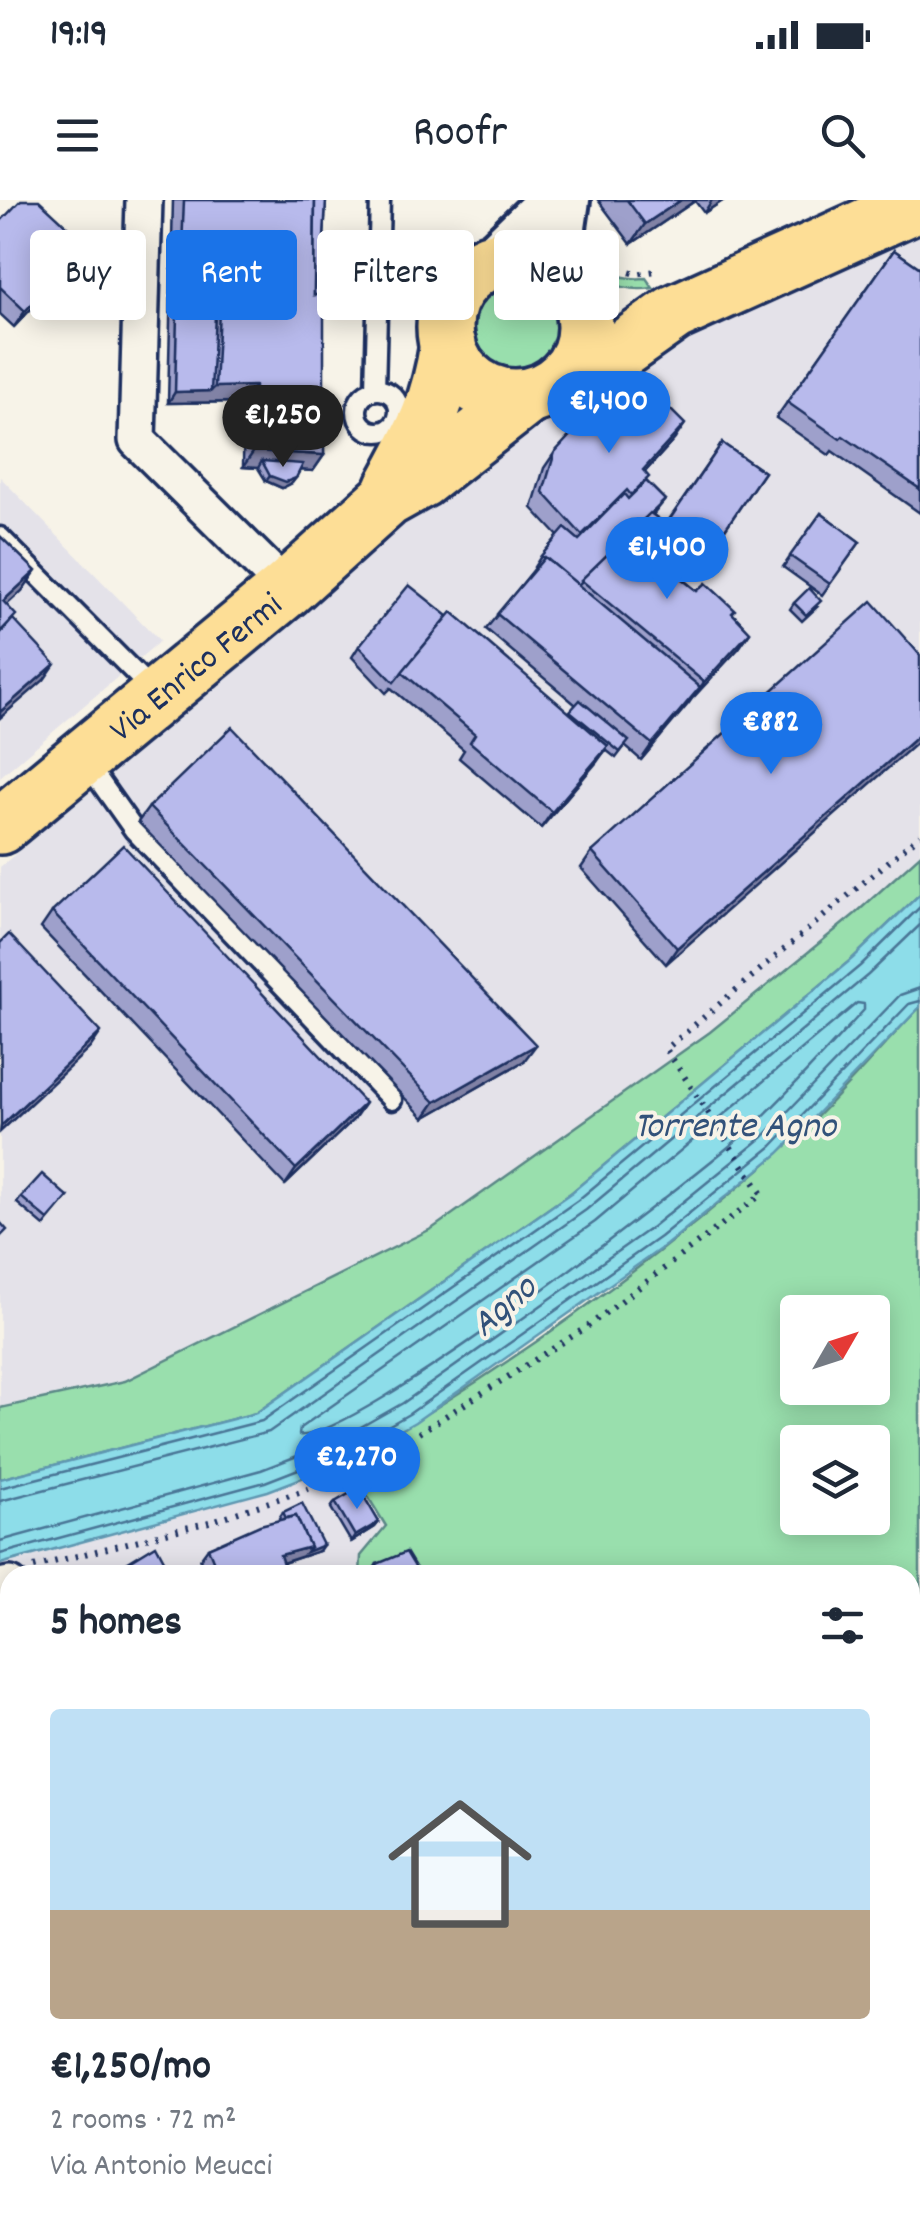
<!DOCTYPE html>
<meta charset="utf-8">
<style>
body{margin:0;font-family:Dekko,sans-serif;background:#f2f2f3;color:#1f2937;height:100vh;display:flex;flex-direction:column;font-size:38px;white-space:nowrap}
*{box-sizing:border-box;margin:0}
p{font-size:32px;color:#747a83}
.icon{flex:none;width:55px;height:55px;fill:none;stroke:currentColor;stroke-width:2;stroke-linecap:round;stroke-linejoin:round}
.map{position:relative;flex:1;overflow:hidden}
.sheet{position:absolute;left:0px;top:1365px;width:920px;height:670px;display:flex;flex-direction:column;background:#fff;border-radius:30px 30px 0 0;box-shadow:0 5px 25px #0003}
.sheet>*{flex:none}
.hud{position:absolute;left:30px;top:30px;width:860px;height:90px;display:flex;gap:20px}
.needle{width:65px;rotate:51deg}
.buttons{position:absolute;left:780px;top:1095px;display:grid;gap:20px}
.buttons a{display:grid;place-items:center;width:110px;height:110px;border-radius:10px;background:#fff;box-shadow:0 5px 25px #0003;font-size:50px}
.price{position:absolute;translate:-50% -85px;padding:0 22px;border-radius:35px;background:#1a73e8;color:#fff;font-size:32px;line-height:65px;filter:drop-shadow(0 2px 5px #0008)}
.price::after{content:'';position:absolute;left:50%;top:60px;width:30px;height:22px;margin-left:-15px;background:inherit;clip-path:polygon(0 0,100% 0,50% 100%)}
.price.on{background:#222;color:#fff}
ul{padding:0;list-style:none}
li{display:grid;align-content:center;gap:20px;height:530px;padding:0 50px}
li+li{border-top:2px solid #e0e1e3}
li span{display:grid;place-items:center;height:310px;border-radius:10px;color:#555}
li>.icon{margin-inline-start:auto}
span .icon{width:180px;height:180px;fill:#fffc;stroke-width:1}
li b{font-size:42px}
h2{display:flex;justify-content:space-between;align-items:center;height:120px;padding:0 50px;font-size:42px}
.chip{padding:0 35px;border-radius:10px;background:#fff;box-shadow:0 5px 25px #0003;font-size:35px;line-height:90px}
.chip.on{background:#1a73e8;color:#fff}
.status{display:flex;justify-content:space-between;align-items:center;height:70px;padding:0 50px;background:#fff;direction:ltr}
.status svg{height:28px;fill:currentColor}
header{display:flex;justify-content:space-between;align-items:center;height:130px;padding:0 50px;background:#fff;font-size:45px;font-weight:600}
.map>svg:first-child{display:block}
</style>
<div class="status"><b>19:19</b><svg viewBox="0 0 49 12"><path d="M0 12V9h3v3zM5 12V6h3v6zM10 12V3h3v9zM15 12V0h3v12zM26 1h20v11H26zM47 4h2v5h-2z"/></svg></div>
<header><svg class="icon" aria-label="menu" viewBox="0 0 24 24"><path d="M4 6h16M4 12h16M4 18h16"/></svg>Roofr<svg class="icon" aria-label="search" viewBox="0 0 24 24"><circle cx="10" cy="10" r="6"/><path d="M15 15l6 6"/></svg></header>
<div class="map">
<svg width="920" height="2035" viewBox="0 0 920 2035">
<rect width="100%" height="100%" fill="#f7f3e8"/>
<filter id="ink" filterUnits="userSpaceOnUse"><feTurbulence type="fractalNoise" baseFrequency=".01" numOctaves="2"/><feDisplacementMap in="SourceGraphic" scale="20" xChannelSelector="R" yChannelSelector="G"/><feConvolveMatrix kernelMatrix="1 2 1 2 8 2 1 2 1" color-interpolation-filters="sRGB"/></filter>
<g filter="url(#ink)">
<g fill="#e4e2e9">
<polygon points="920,33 920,655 855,714 709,832 433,1028 125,1181 0,1208 0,667 539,211 578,199 771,85"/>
<polygon points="0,277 160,441 0,577"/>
<polygon points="346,1261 386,1326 361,1355 360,1375 10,1375 10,1639 0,1651 0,1364 268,1291"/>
</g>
<g fill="#99dfad" stroke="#5a8786" stroke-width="2.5" fill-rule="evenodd">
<path d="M583,49C599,70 619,81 646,78L653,88C624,92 589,82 583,49Z"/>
<circle cx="520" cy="127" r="45"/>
<polygon points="920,655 920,694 853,758 572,992 256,1213 0,1279 0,1208 125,1181 433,1028 710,832 855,714"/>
<path d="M920,807V2035H538L531,2025H910V1375H360L361,1356L386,1326L346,1261C498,1175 644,1070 776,955C827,911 873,856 920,807ZM798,1112H872V1188H798ZM798,1242H872V1318H798Z"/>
<polygon points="10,1639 10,1903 0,1907 0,1651"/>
</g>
<polygon fill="#8ddde9" stroke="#5f97b1" stroke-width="2.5" points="920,694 920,807 779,953 666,1045 415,1222 346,1261 268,1291 0,1364 0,1279 256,1213 572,992 853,758"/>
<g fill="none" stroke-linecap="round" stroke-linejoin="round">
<g stroke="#497596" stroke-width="2.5">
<path d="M857,803L864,804V810C828,849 792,889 754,925C700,975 351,1243 299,1235L300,1228L595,1022Z"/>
<polyline points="0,1288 262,1221 578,1000 860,766 920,707"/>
<polyline points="0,1301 269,1232 586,1010 868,775 920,725"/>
<polyline points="0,1341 261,1270 336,1241 403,1203 652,1027 763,937 900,795 920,788"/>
<polyline points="0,1354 265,1282 342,1252 409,1214 660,1037 772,946 909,804 920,801"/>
</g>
<defs>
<g id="service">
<circle cx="378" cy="211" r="21"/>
<polyline points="375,190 380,0"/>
<polyline points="0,337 155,493"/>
<polyline points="86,562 134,630 392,900"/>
</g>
<g id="minor">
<polyline points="144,0 137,240 287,389"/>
<polyline points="0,1387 10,1385"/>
</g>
<g id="tertiary">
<polyline points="487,61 550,0"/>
<polyline points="565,77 562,41 568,0"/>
<polyline points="910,1881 920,1877"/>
<polyline points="75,2025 92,2035"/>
</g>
<g id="primary">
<circle cx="515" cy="127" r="70"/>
<polyline points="569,173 616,154 674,113 920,2"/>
<path d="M393,288C423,233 438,208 448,145"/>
<path id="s1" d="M0,626L287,389L387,299L421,280L527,197"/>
</g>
</defs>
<use href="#service" stroke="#1b2f5e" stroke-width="25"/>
<use href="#minor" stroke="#1b2f5e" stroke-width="42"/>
<use href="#tertiary" stroke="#1b2f5e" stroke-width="50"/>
<use href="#primary" stroke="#1b2f5e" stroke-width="62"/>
<g stroke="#1b2f5e" stroke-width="6" stroke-dasharray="2.5 8" stroke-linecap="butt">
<polyline points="600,63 635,74 656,71"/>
<polyline points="429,106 432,87 452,61"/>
<polyline points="34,1367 209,1322 311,1288 382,1256 587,1127 762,994 666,849 920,635"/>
</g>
<use href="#service" stroke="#f7f3e8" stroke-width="18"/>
<use href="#minor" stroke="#f7f3e8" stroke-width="35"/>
<use href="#tertiary" stroke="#f7f3e8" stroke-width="42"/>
<use href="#primary" stroke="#fdde96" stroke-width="55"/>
</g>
<g fill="#9ea0cb" stroke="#1b2f5e" stroke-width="2.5" fill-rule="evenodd">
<path d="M173,0H326L321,95L324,255L313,271L300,270L292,283L282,288L266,281L258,268L243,267L244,202L168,203ZM236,67H249L248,113L234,112Z"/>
<polygon points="598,0 724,0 704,13 695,1 631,44"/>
<polygon points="0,22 70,56 55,72 48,91 14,127 0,114"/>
<polygon points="894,50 920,68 920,313 832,251 829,255 776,218"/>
<polygon points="674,240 645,272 646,281 665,300 653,315 666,324 722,243 764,272 705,359 669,335 653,355 697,391 733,414 750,432 739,448 692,498 641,560 625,546 616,558 606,550 541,628 459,558 464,550 391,488 386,493 352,457 359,446 569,513 576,505 486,429 535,368 534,367 541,356 558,336 532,308 544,268 555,252"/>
<polygon points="821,313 860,342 822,395 783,367"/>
<polygon points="794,403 817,407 802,421 790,409"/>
<polygon points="920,455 666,764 581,668 592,652"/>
<polygon points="149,607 524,861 424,918 138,622"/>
<polygon points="52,712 354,919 285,985 41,728"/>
<polygon points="21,997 68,997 44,1026 17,1003"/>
<polygon points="335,1302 379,1322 375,1327 351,1342 331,1308"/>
<polygon points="283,1312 319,1351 283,1363 286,1373 284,1375 206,1375 200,1359 208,1348 280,1320 279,1318"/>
<polygon points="377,1364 420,1375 375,1375 373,1370"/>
</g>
<g fill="#8182a5" stroke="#1b2f5e" stroke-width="2.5">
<polygon points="681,0 696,0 631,44 645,24"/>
<polygon points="712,0 724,0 704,13"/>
<polygon points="82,40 70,56 42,86 53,70"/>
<polygon points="236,50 261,51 249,67 225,66"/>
<polygon points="181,71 221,73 210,89 178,76"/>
<polygon points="59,76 48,91 14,127 25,111"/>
<polygon points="255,186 244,202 168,203 175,192 211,191 215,187"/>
<polygon points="685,224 674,240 632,286 643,270"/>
<polygon points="254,251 324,255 313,271 266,268 262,261 258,268 243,267"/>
<polygon points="270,276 296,278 292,283 282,288 266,281"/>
<polygon points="36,371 22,391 0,411 3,401"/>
<polygon points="750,432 739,448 693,498 704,482"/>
<polygon points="55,464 44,480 0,518 0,512"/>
<polygon points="700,487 689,503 641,560 652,544"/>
<polygon points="920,534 920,540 666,764 677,748"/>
<polygon points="608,546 597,562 541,628 552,612"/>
<polygon points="101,832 90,848 0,932 1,926"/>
<polygon points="536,845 524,861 424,918 435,902"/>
<polygon points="365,903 354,919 285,985 296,969"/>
<polygon points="379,1322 375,1327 351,1342 355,1336"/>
<polygon points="323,1345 319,1351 273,1366 280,1355 310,1347"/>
<polygon points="10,1616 10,1623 0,1631 0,1624"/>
</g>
<g fill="#b8baec" stroke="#1b2f5e" stroke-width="2.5" fill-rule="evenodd">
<polygon points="21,0 39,0 82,40 53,70 59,76 25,111 0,87 0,22"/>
<path d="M184,0H315L314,95L324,94V255L254,251L255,186L215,187L221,73L181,71ZM236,50L261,51L258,113L234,112Z"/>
<polygon points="315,0 326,0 321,95 314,95"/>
<polygon points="627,0 681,0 645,24"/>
<polygon points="894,50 920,68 920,289 843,236 840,239 787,202"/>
<polygon points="178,76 217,78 211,191 175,192"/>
<polygon points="636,191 662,201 685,224 643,270 649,277 631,295 627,290 582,335 543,292 555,252 599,204"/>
<polygon points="722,243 764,272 712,348 670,319"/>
<polygon points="262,261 303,264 296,278 286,282 270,276"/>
<polygon points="646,281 665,300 578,385 541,356 565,328 579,340 624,294 628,299"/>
<polygon points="650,313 673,329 651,354 697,391 706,383 735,410 732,413 750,432 704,482 581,380"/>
<polygon points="821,313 860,342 830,384 790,356"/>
<polygon points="0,336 36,371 3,401 16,415 0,432"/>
<polygon points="545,357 700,487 652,544 497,414"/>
<polygon points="409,385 448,416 394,482 359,446"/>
<polygon points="809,388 821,401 806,415 794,403"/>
<polygon points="872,401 920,455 920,534 677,748 592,652"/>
<polygon points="452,412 608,546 552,612 470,542 475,534 402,472"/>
<polygon points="13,419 55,464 0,512 0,434"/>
<polygon points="580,500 629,541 620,552 570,511"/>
<polygon points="232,527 536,845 435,902 149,607"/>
<polygon points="123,645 365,903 296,969 52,712"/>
<polygon points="9,734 101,832 1,926 0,743"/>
<polygon points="42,974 68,997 48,1020 21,997"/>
<polygon points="0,1022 7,1030 0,1037"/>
<polygon points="359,1288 379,1322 355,1336 335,1302"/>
<polygon points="302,1303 323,1345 306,1352 310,1347 296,1316 286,1318 283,1312"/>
<polygon points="296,1316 310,1347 280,1355 286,1373 281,1375 219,1375 208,1348 260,1325"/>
<polygon points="156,1345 172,1375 107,1375"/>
<polygon points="406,1352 420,1375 380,1375 377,1364"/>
<polygon points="0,1511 10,1524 10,1616 0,1624"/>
</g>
</g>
<g text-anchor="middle" stroke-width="8" stroke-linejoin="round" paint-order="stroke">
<g font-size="35" fill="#1b2f5e" stroke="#f7f3e8">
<text dy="12" stroke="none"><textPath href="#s1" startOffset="252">Via Enrico Fermi</textPath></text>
</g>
<g font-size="38" font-style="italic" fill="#32527a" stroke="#f7f3e8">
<text x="735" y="936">Torrente Agno</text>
<text transform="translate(502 1104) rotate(-41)" y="13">Agno</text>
</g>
</g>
</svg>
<div class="buttons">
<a><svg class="needle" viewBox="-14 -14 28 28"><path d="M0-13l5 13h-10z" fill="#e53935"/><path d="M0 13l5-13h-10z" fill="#747a83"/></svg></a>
<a><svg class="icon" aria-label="layers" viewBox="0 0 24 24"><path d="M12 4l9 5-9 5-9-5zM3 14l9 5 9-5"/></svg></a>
</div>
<b class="price" style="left:609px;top:256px">€1,400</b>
<b class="price on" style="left:283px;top:270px">€1,250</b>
<b class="price" style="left:667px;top:402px">€1,400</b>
<b class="price" style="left:771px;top:577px">€882</b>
<b class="price" style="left:357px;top:1312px">€2,270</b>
<div class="hud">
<a class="chip">Buy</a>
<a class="chip on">Rent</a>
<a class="chip">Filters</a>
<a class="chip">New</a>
</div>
<section class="sheet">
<h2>5 homes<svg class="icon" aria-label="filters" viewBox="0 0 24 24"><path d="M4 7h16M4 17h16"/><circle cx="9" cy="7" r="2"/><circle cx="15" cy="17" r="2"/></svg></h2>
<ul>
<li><span style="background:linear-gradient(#bfe0f5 65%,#b9a48a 0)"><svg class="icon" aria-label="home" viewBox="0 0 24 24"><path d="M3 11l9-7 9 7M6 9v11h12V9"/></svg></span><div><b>€1,250/mo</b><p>2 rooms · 72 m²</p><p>Via Antonio Meucci</p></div></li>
</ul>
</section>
</div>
